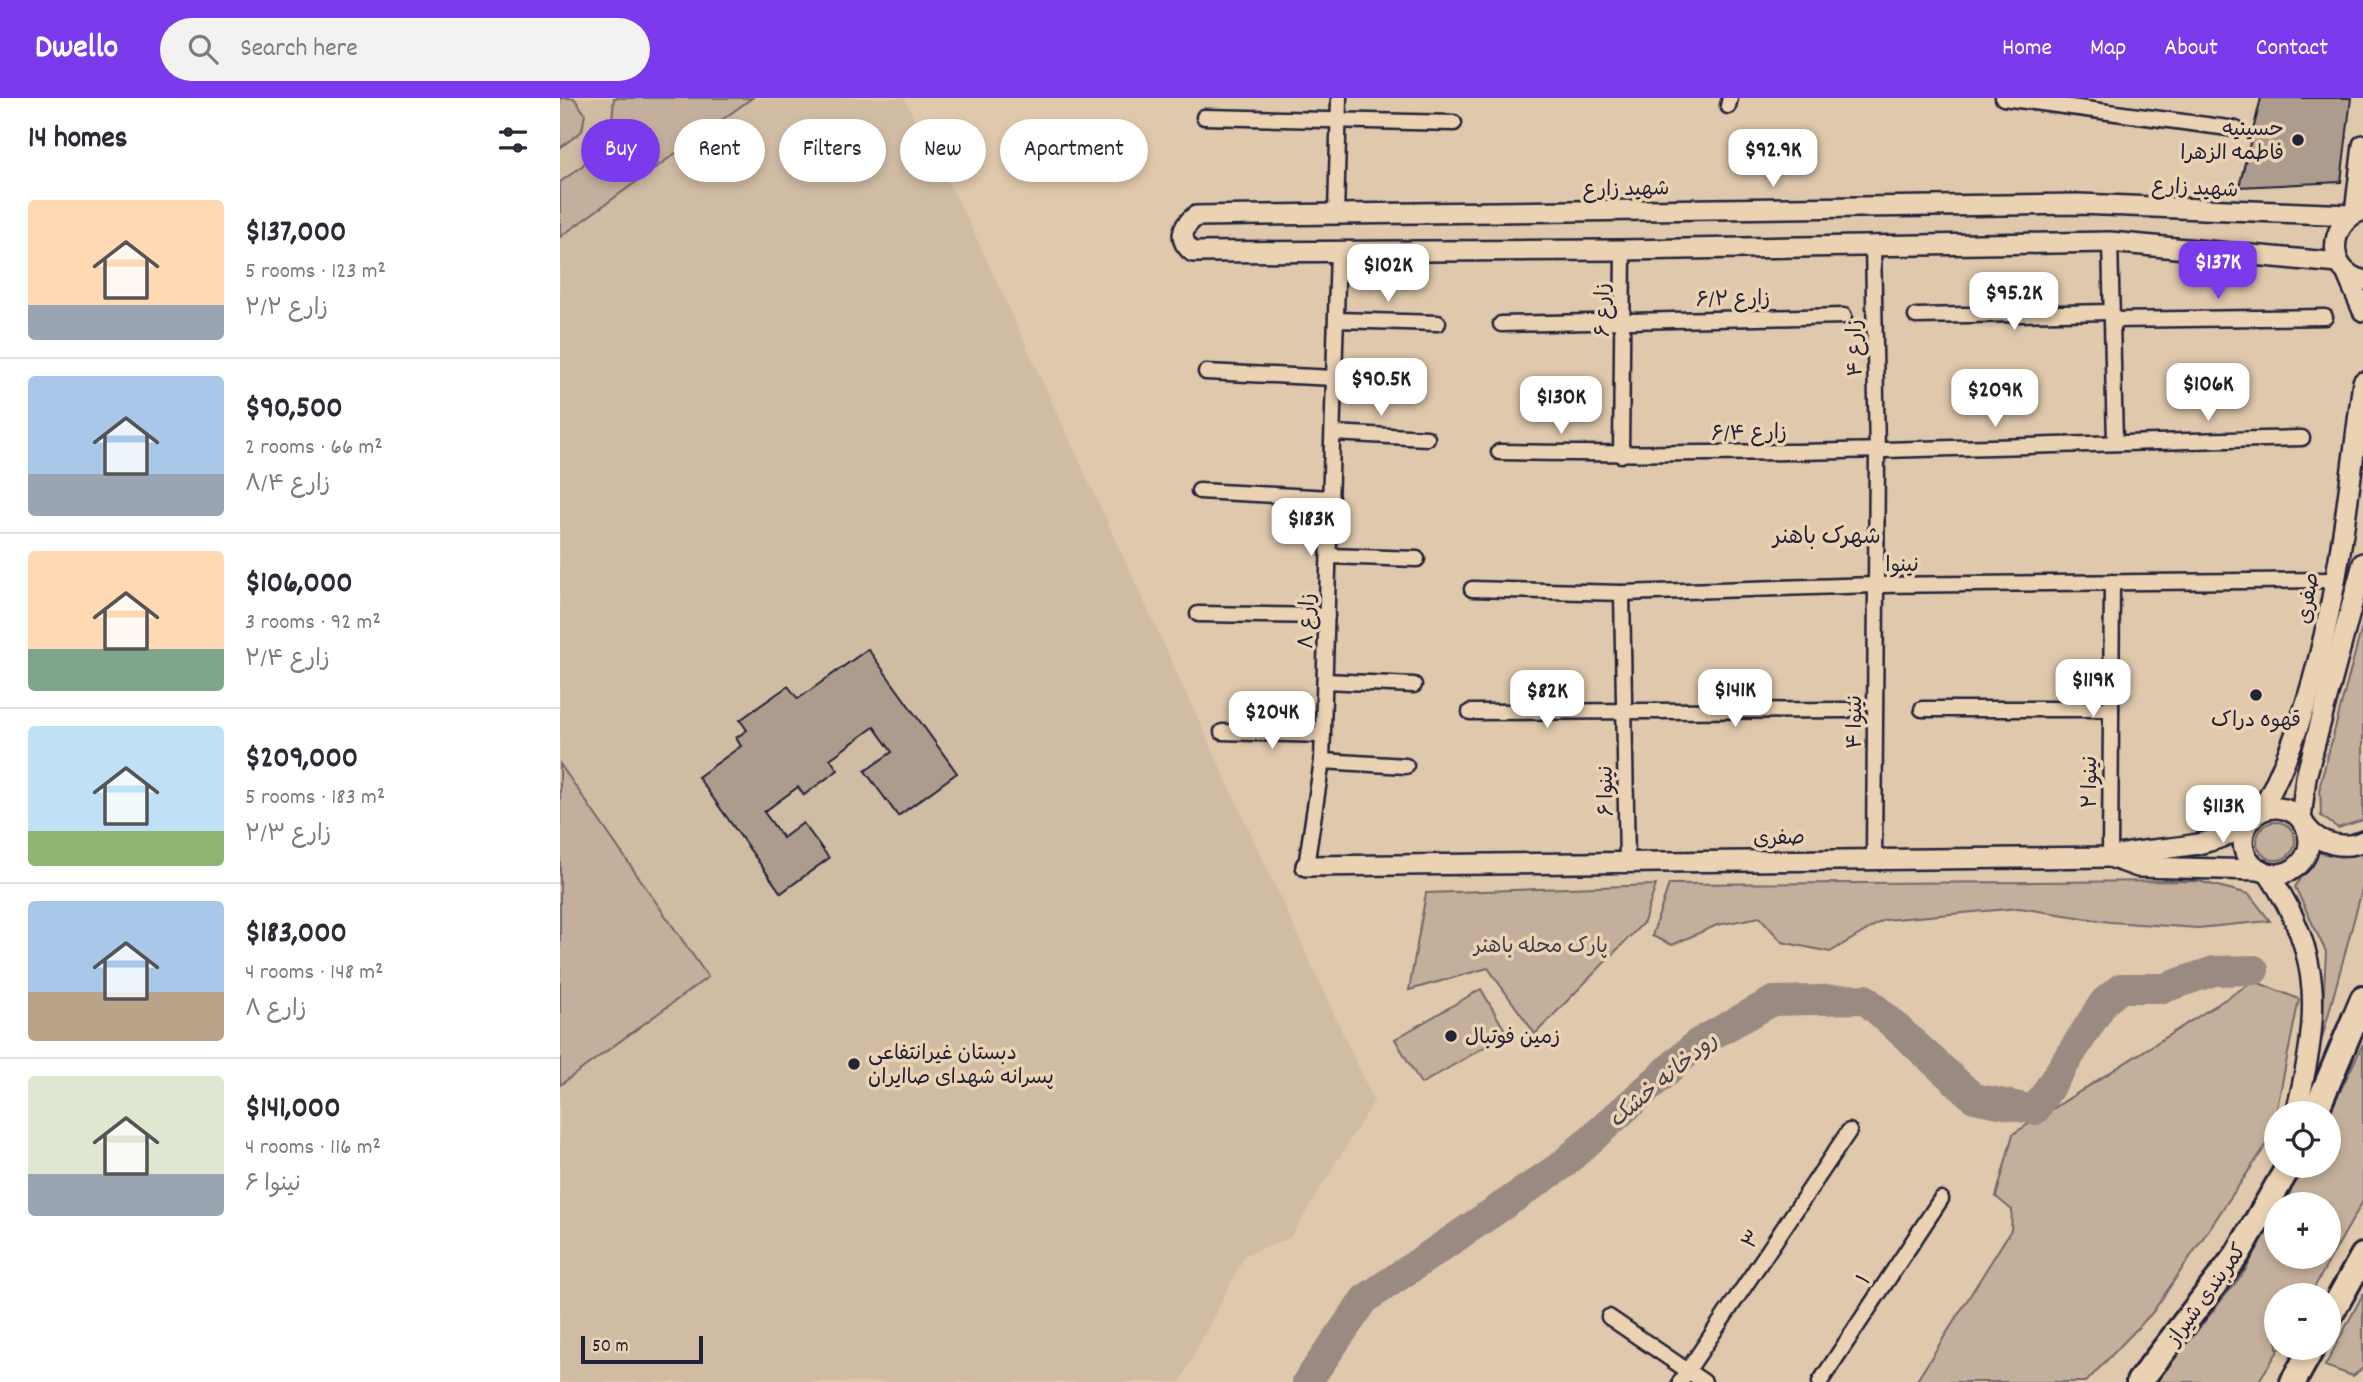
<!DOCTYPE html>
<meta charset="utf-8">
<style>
body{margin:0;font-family:Dekko,"Playpen Sans Arabic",sans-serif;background:#f2f2f3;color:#2b2b33;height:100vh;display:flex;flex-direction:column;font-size:26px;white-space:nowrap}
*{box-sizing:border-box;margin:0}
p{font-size:23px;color:#7c7c81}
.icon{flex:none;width:38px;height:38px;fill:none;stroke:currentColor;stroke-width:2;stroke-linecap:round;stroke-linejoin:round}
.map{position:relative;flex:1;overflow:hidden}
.sheet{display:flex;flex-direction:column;background:#fff;width:560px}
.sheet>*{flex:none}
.top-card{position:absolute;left:21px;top:21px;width:665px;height:63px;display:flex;gap:14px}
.controls{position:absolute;left:1704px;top:1003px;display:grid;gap:14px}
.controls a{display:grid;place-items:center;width:77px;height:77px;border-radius:50%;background:#fff;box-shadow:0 4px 10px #0003;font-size:35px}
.scale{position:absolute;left:21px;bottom:18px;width:122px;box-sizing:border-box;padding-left:7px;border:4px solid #22223b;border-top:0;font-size:19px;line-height:24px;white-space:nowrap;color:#22223b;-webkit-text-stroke:5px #ebd2b3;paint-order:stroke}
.price{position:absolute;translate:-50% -60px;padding:0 16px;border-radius:14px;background:#fff;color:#222;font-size:23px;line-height:46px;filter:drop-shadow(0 2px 4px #0008)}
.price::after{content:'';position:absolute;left:50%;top:42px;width:21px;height:16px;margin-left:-10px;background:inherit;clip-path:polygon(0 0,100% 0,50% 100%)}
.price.current{background:#7c3aed;color:#fff}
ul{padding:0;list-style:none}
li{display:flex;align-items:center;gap:21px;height:175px;padding:0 28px}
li+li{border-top:2px solid #e1e1e2}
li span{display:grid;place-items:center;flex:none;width:196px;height:140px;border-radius:7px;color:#555}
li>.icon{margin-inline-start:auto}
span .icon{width:84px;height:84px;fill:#fffc;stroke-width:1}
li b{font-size:30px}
h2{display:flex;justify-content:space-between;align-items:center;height:84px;padding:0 28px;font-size:30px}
.tag{padding:0 24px;border-radius:32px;background:#fff;box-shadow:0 4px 10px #0003;font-size:24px;line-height:63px}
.tag.current{background:#7c3aed;color:#fff}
header{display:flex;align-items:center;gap:42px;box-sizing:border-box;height:98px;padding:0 35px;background:#7c3aed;color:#fff}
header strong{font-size:33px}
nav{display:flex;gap:38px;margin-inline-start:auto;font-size:24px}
.search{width:490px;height:63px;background:#f2f2f3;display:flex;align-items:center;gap:18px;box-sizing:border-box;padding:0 24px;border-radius:38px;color:#7c7c81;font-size:26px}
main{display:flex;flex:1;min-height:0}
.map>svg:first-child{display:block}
</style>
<header>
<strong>Dwello</strong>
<div class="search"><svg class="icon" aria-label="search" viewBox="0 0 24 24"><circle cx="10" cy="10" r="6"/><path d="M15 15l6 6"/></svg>Search here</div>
<nav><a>Home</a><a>Map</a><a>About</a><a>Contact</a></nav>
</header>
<main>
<section class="sheet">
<h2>14 homes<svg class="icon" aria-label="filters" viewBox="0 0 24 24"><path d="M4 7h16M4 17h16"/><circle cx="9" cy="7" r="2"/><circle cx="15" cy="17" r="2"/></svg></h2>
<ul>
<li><span style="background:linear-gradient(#ffd9b3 75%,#9aa5b1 0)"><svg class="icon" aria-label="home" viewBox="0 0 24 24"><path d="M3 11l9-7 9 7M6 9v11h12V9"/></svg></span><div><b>$137,000</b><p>5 rooms · 123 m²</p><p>۲/۲ زارع</p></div></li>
<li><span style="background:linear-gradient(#a9c7e8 70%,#9aa5b1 0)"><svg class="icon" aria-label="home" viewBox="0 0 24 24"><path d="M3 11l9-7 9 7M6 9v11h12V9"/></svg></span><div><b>$90,500</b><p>2 rooms · 66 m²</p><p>۸/۴ زارع</p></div></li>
<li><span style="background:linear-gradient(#ffd9b3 70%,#7fa58c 0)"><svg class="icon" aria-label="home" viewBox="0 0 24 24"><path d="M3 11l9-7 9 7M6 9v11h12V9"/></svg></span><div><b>$106,000</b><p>3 rooms · 92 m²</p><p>۲/۴ زارع</p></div></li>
<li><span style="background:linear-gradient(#bfe0f5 75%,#8fb573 0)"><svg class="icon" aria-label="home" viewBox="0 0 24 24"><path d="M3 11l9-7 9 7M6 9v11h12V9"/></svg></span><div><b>$209,000</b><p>5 rooms · 183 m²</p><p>۲/۳ زارع</p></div></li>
<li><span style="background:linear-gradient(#a9c7e8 65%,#b9a48a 0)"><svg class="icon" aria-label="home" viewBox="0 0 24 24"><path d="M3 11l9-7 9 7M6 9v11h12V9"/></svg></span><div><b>$183,000</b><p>4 rooms · 148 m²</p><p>۸ زارع</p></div></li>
<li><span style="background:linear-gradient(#dfe7d0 70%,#9aa5b1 0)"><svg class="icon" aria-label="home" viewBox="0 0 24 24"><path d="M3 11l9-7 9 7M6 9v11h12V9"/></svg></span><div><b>$141,000</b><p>4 rooms · 116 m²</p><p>۶ نینوا</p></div></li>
</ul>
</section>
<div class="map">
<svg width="1803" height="1284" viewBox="0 0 1803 1284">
<rect width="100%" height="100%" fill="#dfc8ac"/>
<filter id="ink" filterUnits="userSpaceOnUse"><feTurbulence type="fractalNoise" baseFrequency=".0143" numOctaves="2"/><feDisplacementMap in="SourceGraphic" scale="14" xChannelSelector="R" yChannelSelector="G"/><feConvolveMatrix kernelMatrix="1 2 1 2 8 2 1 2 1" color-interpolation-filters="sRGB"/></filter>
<g filter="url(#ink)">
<polygon fill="#d0bba3" points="0,0 344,0 409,124 814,1003 730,1140 685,1157 620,1284 0,1284"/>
<g fill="#c3af9b" stroke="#72686b" stroke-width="2">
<polygon points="0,0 14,0 25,16 22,33 0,50"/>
<polygon points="54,0 192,0 0,139 0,84 21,69 51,35"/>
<polygon points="1803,525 1803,722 1778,730 1761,718 1760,687"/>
<polygon points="0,666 148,879 0,987"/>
<circle cx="1716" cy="743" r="19"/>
<polygon points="1803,752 1803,788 1761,944 1766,854 1735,789 1756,754 1781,759"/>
<polygon points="1638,783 1689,796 1710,823 1638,830 1550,824 1459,810 1324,822 1270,854 1222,844 1200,819 1157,827 1112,847 1092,838 1109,786"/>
<polygon points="1096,787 1084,824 975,936 928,870 849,892 866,795"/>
<polygon points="1694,883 1739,901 1711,1040 1592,1215 1526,1284 1356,1284 1451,1132 1452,1112 1436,1099 1453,1036"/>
<polygon points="921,891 947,936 861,986 835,941"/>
<polygon points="1803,946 1803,1103 1750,1197 1717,1197 1717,1250 1720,1250 1698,1284 1596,1284 1685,1173 1717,1114 1717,1158 1769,1158 1769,1106 1721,1106 1742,1068 1769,1068 1769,1016"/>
<polygon points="1803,1196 1803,1270 1793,1278 1765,1268"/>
</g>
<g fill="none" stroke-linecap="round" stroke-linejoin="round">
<polyline stroke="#9a8a82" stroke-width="30" points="747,1284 805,1201 1001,1068 1138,945 1213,903 1305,901 1414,1000 1475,1012 1544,904 1561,890 1604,890 1654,873 1694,872"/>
</g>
<g fill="#ad9c8e" stroke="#22223b" stroke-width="2">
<polygon points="1701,0 1791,0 1781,84 1679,89"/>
<polygon points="308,551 397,675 338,718 305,673 332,654 314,629 270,661 278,672 244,697 238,689 204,714 223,740 243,725 269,760 221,795 138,679 181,648 176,640 187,632 180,622 228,588 238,601"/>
</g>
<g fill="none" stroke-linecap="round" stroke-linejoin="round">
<defs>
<g id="minor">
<polyline points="1443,0 1676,31"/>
<polyline points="1168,8 1170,0"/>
<polyline points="644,19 894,25"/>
<polyline points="776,118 779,0"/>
<polyline points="1550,144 1555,344"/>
<polyline points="1313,146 1317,354 1314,761"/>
<polyline points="1356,218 1551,214"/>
<polyline points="777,222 878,225"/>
<polyline points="1552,222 1765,219"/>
<polyline points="941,226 1284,218"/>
<polyline points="646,274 775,280"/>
<polyline points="773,335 867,340"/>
<path d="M939,354C1207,360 1474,346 1742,340"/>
<polyline points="1061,357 1063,152"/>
<polyline points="639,393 771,400"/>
<polyline points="769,458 857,461"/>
<polyline points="912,491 1062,495 1315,487 1773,482"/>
<polyline points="1062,495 1067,764"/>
<polyline points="638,516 767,518"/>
<polyline points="765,583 854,587"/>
<polyline points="1362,611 1551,611"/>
<polyline points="910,614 1287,612"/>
<polyline points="662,634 763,637"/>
<polyline points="762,663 846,668"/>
<polyline points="1550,759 1552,484"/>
<polyline points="746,768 762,663 778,153"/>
<polyline points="1049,1219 1144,1284"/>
<polyline points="1120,1284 1289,1033"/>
<polyline points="1260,1284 1381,1101"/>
</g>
<g id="tertiary">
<path d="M1799,114C1767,127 1767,175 1803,182"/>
<polyline points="1795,115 1803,47"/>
<path d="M1779,165L1550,144L1063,152L633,154C618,142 621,129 636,118L1519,106L1791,117"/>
<polyline points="1787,176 1803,213"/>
<circle cx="1716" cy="743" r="33"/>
<path d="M1701,713C1771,585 1784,428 1803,284"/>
<polyline points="1741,721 1746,679 1803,465"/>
<path d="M1747,730C1759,746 1785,752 1803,743"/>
<polyline points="1550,759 1578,769 1701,772"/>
<path d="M746,768L1550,759C1602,746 1638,756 1687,727"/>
<path d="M1708,775C1765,860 1759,919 1736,1015"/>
</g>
<g id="trunk">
<polyline points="1755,1015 1803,901"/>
<polyline points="1769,1219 1803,1158"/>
<polyline points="1579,1284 1677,1157 1729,1068"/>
<polyline points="1733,1284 1752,1250"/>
</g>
</defs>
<use href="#minor" stroke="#22223b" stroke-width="19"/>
<use href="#tertiary" stroke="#22223b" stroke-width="24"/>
<use href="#trunk" stroke="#22223b" stroke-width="30"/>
<use href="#minor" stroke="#ebd2b3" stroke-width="14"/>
<use href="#tertiary" stroke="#ebd2b3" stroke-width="19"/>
<use href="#trunk" stroke="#ebd2b3" stroke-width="24"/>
</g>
</g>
<g fill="#22223b" stroke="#ebd2b3" stroke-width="2.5">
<circle cx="1738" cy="42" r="7"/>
<circle cx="1696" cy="597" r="7"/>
<circle cx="891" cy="938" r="7"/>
<circle cx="294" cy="966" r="7"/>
</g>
<g text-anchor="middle" stroke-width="7" stroke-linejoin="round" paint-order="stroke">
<g font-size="21" fill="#22223b" stroke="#ebd2b3" text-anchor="start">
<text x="1724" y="37" text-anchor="end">حسینیه<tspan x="1724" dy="24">فاطمه الزهرا</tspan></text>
<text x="1696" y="628" text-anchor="middle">قهوه دراک</text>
<text x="905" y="945">زمین فوتبال</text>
<text x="308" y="961">دبستان غیرانتفاعی<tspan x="308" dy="24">پسرانه شهدای صاایران</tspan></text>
</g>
<g font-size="21" fill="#22223b" stroke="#ebd2b3">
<text transform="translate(1635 89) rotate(3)" y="7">شهید زارع</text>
<text transform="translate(1066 90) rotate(-1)" y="7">شهید زارع</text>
<text transform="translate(1173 200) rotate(-1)" y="7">۶/۲ زارع</text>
<text transform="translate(1042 212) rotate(-90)" y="7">۶ زارع</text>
<text transform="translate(1294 250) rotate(-91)" y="7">۴ زارع</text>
<text transform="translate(1189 334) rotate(-1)" y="7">۶/۴ زارع</text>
<text transform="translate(1342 466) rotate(-1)" y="7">نینوا</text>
<text transform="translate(1747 500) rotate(-81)" y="7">صفری</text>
<text transform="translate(746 523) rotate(-88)" y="7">۸ زارع</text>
<text transform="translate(1294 624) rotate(-90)" y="7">۴ نینوا</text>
<text transform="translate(1529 684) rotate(-90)" y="7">۲ نینوا</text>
<text transform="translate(1045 693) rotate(-91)" y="7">۶ نینوا</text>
<text transform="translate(1219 739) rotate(-1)" y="7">صفری</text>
<text transform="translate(1191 1141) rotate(-56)" y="7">۳</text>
<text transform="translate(1303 1181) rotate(-56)" y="7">۱</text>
<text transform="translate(1646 1196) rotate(-54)" y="7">کمربندی شیراز</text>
</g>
<g font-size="21" fill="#423e4e" stroke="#ebd2b3">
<text x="981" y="854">پارک محله باهنر</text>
</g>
<g font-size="23" fill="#22223b" stroke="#ebd2b3">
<text x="1267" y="445">شهرک باهنر</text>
</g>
<g font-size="23" font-style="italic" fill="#464150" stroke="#ebd2b3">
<text transform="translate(1102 981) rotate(-40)" y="8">رودخانه خشک</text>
</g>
</g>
</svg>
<div class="controls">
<a><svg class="icon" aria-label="locate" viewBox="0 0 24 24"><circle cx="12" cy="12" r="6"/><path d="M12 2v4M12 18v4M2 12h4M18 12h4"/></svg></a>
<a>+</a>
<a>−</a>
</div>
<div class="scale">50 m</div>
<b class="price" style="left:1213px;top:91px">$92.9K</b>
<b class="price current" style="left:1658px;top:203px">$137K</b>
<b class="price" style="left:828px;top:206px">$102K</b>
<b class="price" style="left:1454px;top:234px">$95.2K</b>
<b class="price" style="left:821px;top:320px">$90.5K</b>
<b class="price" style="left:1648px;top:325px">$106K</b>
<b class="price" style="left:1435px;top:331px">$209K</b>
<b class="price" style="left:1001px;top:338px">$130K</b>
<b class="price" style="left:751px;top:460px">$183K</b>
<b class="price" style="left:1533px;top:621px">$119K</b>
<b class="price" style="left:1175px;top:631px">$141K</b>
<b class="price" style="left:987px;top:632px">$82K</b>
<b class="price" style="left:712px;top:653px">$204K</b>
<b class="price" style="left:1663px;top:747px">$113K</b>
<div class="top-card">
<a class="tag current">Buy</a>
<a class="tag">Rent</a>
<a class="tag">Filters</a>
<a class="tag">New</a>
<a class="tag">Apartment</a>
</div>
</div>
</main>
